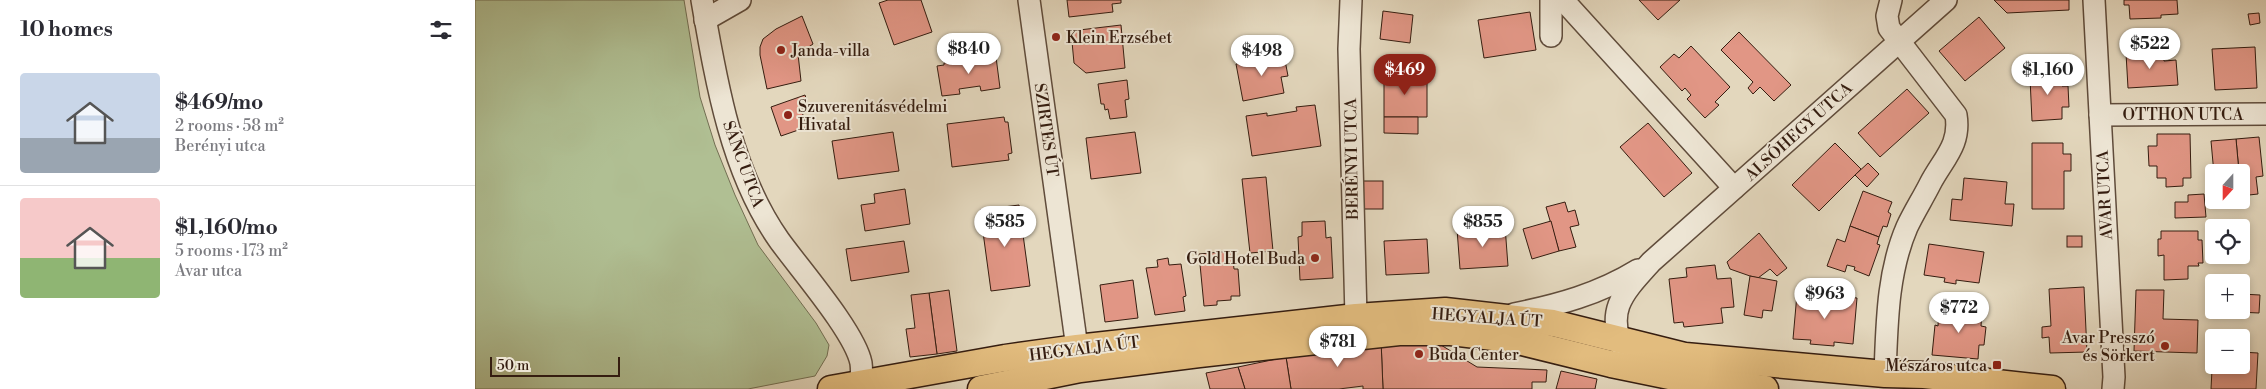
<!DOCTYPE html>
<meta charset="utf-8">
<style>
body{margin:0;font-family:"Libre Bodoni",serif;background:#f2f2f3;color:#2b2b33;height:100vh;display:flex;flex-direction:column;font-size:19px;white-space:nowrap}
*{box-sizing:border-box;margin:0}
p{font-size:16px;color:#7c7c81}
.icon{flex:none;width:28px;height:28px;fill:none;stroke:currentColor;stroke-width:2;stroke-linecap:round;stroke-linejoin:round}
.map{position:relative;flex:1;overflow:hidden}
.panel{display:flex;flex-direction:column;background:#fff;width:475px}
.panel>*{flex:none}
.needle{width:32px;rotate:201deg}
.buttons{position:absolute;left:1730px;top:164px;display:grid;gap:10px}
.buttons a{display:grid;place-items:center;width:45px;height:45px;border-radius:5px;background:#fff;box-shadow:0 2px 8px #0003;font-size:25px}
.scale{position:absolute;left:15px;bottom:12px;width:130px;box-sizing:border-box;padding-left:5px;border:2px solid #351d10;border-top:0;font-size:14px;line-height:18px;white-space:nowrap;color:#351d10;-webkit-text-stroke:4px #ede5d4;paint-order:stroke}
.price{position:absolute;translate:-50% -42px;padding:0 11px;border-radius:18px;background:#fff;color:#222;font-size:16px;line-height:32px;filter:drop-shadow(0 1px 2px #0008)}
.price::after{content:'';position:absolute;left:50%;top:30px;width:15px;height:11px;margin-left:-8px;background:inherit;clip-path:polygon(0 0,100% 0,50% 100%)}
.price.active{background:#8f2418;color:#fff}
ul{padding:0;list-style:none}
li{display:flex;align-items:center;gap:15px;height:125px;padding:0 20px}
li+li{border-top:1px solid #e1e1e2}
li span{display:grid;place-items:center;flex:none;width:140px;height:100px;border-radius:5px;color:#555}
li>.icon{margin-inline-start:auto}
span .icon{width:60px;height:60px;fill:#fffc;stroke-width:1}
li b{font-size:21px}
h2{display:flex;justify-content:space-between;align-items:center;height:60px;padding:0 20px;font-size:21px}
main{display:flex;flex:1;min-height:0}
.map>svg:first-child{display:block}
</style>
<main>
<section class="panel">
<h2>10 homes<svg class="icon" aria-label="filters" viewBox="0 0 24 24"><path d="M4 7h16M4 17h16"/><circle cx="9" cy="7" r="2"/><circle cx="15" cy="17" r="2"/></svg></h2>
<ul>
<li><span style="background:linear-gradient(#c9d6e8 65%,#9aa5b1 0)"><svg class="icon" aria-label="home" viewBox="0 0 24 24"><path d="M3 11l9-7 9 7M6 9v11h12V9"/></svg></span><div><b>$469/mo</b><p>2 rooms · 58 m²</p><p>Berényi utca</p></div></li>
<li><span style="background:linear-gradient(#f6c9c9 60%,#8fb573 0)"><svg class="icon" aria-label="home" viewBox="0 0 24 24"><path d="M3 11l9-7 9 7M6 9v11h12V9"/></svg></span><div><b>$1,160/mo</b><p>5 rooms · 173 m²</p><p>Avar utca</p></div></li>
</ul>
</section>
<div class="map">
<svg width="1791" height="389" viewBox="0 0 1791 389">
<rect width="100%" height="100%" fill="#e3d7bd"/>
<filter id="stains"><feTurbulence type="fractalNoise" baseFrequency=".004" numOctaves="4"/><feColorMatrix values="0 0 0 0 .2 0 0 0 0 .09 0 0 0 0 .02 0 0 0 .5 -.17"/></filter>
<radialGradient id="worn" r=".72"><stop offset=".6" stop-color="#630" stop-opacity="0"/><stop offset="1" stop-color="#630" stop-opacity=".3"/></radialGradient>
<polygon fill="#b0bf93" stroke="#726e52" points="0,0 209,0 225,97 240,145 260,195 283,245 341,323 354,345 352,356 340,376 273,389 0,389"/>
<g fill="#e19685" stroke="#351d10">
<polygon points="413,0 446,0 457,32 419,45 404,3"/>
<polygon points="592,0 646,0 646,3 637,4 638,12 594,17"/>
<polygon points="1164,0 1205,0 1183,20"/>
<polygon points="1519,0 1594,0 1594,10 1532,13"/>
<polygon points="1649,0 1702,0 1703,14 1686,15 1686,18 1655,19 1654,5 1649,5"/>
<polygon points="908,11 938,15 935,43 905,39"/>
<polygon points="1055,12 1061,50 1009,58 1003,20"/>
<polygon points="1784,13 1785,23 1775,25 1773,14"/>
<polygon points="327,16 338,44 323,54 326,81 292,89 285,55 285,47 288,39 301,29"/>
<polygon points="1504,17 1530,48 1490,81 1464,51"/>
<polygon points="646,25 650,68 611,73 599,63 596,31"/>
<polygon points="1264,32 1316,85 1299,101 1285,87 1278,94 1273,88 1278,82 1246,50"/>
<polygon points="1216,46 1255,87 1240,102 1244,105 1230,118 1212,99 1216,95 1210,88 1207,91 1185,67 1199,54 1204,58"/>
<polygon points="1780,47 1782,88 1740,90 1737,49"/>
<polygon points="1688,50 1689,61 1701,60 1703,85 1653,88 1651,53"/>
<polygon points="809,55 813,76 806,77 809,93 768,101 761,64"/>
<polygon points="513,56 513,58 521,57 525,88 506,91 505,86 484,89 485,94 467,96 462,66 469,65 469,63"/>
<polygon points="1582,68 1582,77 1587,77 1587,86 1593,86 1594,107 1587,107 1587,119 1557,121 1555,78 1563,78 1563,69"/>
<polygon points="909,75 952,76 952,117 909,117"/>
<polygon points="652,80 654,99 650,100 652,117 635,119 633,109 630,110 629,104 626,104 623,84"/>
<polygon points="1432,89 1454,113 1405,157 1383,133"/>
<polygon points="330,95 334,107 326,109 332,127 306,136 296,107"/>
<polygon points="840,105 846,146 777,156 771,116 792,113 792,116 822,111 821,107"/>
<polygon points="529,117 530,122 533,122 537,153 533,154 534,160 477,167 472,124"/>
<polygon points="909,117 943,117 943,134 909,133"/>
<polygon points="1173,123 1217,173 1189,197 1145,147"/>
<polygon points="418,132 424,171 363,179 357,141"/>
<polygon points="660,132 666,173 616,179 611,138"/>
<polygon points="1682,134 1715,134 1716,178 1708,178 1708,186 1691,187 1691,178 1682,178 1682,166 1674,166 1673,146 1682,146"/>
<polygon points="1784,137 1788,176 1781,177 1783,194 1774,195 1772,178 1766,178 1766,172 1764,172 1761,139"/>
<polygon points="1761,139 1764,172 1739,174 1736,141"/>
<polygon points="1360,143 1386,169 1344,211 1317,185"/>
<polygon points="1557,143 1588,143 1588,154 1596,154 1596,171 1589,171 1589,209 1557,209"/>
<polygon points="1393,163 1404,174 1392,187 1380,175"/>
<polygon points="791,177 798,251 775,253 767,179"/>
<polygon points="1489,178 1532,182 1530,204 1539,204 1537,226 1475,220 1477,199 1487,200"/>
<rect x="887" y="181" width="21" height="28"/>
<polygon points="430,189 435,224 390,231 386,205 400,203 399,194"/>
<polygon points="1388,191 1417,202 1413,212 1416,214 1412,227 1408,226 1404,237 1375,226"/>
<polygon points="1729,194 1731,217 1700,218 1700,202 1713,202 1713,195"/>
<polygon points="1090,202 1093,212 1100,210 1104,225 1095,227 1101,247 1084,251 1071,207"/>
<polygon points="544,205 555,286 516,291 505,210"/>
<polygon points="850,221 851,238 856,237 858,278 825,280 823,237 827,236 827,222"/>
<polygon points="1076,221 1084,251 1057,259 1048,229"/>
<polygon points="1030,226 1033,266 985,269 982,229"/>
<polygon points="1375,226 1404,237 1402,244 1405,245 1394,276 1379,270 1380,267 1372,265 1370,272 1352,266 1362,239 1370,242"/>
<polygon points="1686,231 1723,231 1723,240 1727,240 1728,263 1723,263 1724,266 1713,266 1713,279 1689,280 1689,255 1683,256 1683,239 1686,239"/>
<polygon points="1284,233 1312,268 1302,276 1295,269 1283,278 1275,276 1255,269 1252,262"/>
<rect x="1592" y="236" width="15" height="11"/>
<polygon points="952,239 954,273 911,275 909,241"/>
<polygon points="429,241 434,272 376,281 371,249"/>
<polygon points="1454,244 1509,252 1504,283 1481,280 1481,284 1469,282 1470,278 1449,275"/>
<polygon points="757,251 759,269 763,269 765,296 756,296 756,300 742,301 742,305 729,306 724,254"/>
<polygon points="693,258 694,265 706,264 711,296 708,297 710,311 680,315 671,268 683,267 682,260"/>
<polygon points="1240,265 1242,279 1256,278 1259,307 1246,308 1248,323 1209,327 1208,322 1199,323 1194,279 1212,277 1211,268"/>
<polygon points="1275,276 1302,281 1297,311 1288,310 1287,318 1269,315"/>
<polygon points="658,280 663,318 630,322 625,285"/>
<polygon points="1609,287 1612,352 1575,353 1574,337 1567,338 1567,327 1576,326 1574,289"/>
<polygon points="474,290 482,351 462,354 454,293"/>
<polygon points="1661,290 1689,290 1688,319 1723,320 1722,353 1659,351"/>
<polygon points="454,293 462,354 435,357 431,329 440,328 436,295"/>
<polygon points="1322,294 1347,296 1346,304 1359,305 1360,296 1382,298 1378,344 1359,342 1359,346 1335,344 1336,340 1318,339"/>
<polygon points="1766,294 1785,295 1784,313 1742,311 1766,310"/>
<polygon points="1464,308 1507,312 1506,326 1511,327 1509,345 1504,345 1503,359 1457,355 1460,325 1463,326"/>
<polygon points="906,340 961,342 1002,367 1072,370 1071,382 1057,382 1057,389 908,389"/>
<polygon points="906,340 908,389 888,389 888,386 864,389 816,389 811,357"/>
<polygon points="1738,350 1739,365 1766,365 1766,352 1783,353 1781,389 1736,389"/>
<polygon points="811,357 816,389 770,389 763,367"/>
<polygon points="763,367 770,389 735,389 731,373"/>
<polygon points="1086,371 1122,379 1120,389 1081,389"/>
</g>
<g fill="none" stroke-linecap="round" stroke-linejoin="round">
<defs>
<g id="minor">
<path d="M227,0C241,81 256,172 304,240C324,268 380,332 386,363C387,371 386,382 383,389"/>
<polyline points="554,0 602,348"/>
<polyline points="876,0 874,49 881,317"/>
<polyline points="1088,0 1259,188"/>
<polyline points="1619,0 1639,377 1638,389"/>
<polyline points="230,20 265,0"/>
<polyline points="1076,36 1076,0"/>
<polyline points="1625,115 1791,114"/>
<path d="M1039,314C1083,305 1124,294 1163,270"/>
<path d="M1150,353C1129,311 1148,293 1176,262L1471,0"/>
<path d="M1410,374C1412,325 1412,273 1432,227C1439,212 1448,198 1455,184C1468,159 1486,145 1481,115L1414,28L1412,16L1416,0"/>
</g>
<g id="major">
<polyline points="356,389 530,358 602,348 881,317 970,311 1078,323 1210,356 1410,374 1449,375 1577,389"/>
<polyline points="506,389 605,369 724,354 924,332 976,332 1035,339 1136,364 1209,379 1290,389"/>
</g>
</defs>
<use href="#minor" stroke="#604c3b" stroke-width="24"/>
<use href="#major" stroke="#351d10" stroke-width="29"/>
<use href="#minor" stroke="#ede5d4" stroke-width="21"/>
<use href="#major" stroke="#e2bc7e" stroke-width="26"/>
</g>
<g fill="#8f2418" stroke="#ede5d4" stroke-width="2">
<circle cx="581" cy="37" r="5"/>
<circle cx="306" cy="50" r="5"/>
<circle cx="313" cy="115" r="5"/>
<circle cx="840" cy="258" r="5"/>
<circle cx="1690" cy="346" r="5"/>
<circle cx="944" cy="354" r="5"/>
<rect x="1517" y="360" width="10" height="10" rx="2.5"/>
</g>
<g text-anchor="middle" stroke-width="4" stroke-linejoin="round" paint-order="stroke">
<g font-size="16" fill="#351d10" stroke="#ede5d4" text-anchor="start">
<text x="591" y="43">Klein Erzsébet</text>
<text x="316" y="56">Janda-villa</text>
<text x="323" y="112">Szuverenitásvédelmi<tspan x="323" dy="18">Hivatal</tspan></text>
<text x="830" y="264" text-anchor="end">Gold Hotel Buda</text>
<text x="1680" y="343" text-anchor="end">Avar Presszó<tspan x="1680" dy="18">és Sörkert</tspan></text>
<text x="954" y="360">Buda Center</text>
<text x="1512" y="371" text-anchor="end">Mészáros utca</text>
</g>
<g font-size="16" fill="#351d10" stroke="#ede5d4">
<text x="1708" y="120">OTTHON UTCA</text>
<text transform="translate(572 130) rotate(82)" y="6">SZIRTES ÚT</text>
<text transform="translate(1323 131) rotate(-42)" y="6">ALSÓHEGY UTCA</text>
<text transform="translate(876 159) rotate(-91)" y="6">BERÉNYI UTCA</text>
<text transform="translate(269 164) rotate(70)" y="6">SÁNC UTCA</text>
<text transform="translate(1629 195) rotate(-93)" y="6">AVAR UTCA</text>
<text transform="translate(1012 317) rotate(4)" y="6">HEGYALJA ÚT</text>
<text transform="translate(609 348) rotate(-7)" y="6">HEGYALJA ÚT</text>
</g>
</g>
<rect width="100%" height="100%" filter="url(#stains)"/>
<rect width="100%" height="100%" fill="url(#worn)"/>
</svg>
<div class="buttons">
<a><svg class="needle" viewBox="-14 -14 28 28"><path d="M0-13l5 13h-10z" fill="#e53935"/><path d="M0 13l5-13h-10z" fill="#7c7c81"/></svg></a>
<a><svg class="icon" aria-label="locate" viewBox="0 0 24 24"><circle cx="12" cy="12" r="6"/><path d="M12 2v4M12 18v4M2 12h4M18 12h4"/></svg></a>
<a>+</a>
<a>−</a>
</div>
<div class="scale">50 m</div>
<b class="price" style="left:1675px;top:70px">$522</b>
<b class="price" style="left:494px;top:75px">$840</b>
<b class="price" style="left:787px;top:77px">$498</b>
<b class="price active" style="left:930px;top:96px">$469</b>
<b class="price" style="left:1573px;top:96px">$1,160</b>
<b class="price" style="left:530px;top:248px">$585</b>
<b class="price" style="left:1008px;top:248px">$855</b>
<b class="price" style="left:1350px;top:320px">$963</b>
<b class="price" style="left:1484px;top:334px">$772</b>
<b class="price" style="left:863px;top:368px">$781</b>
</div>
</main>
